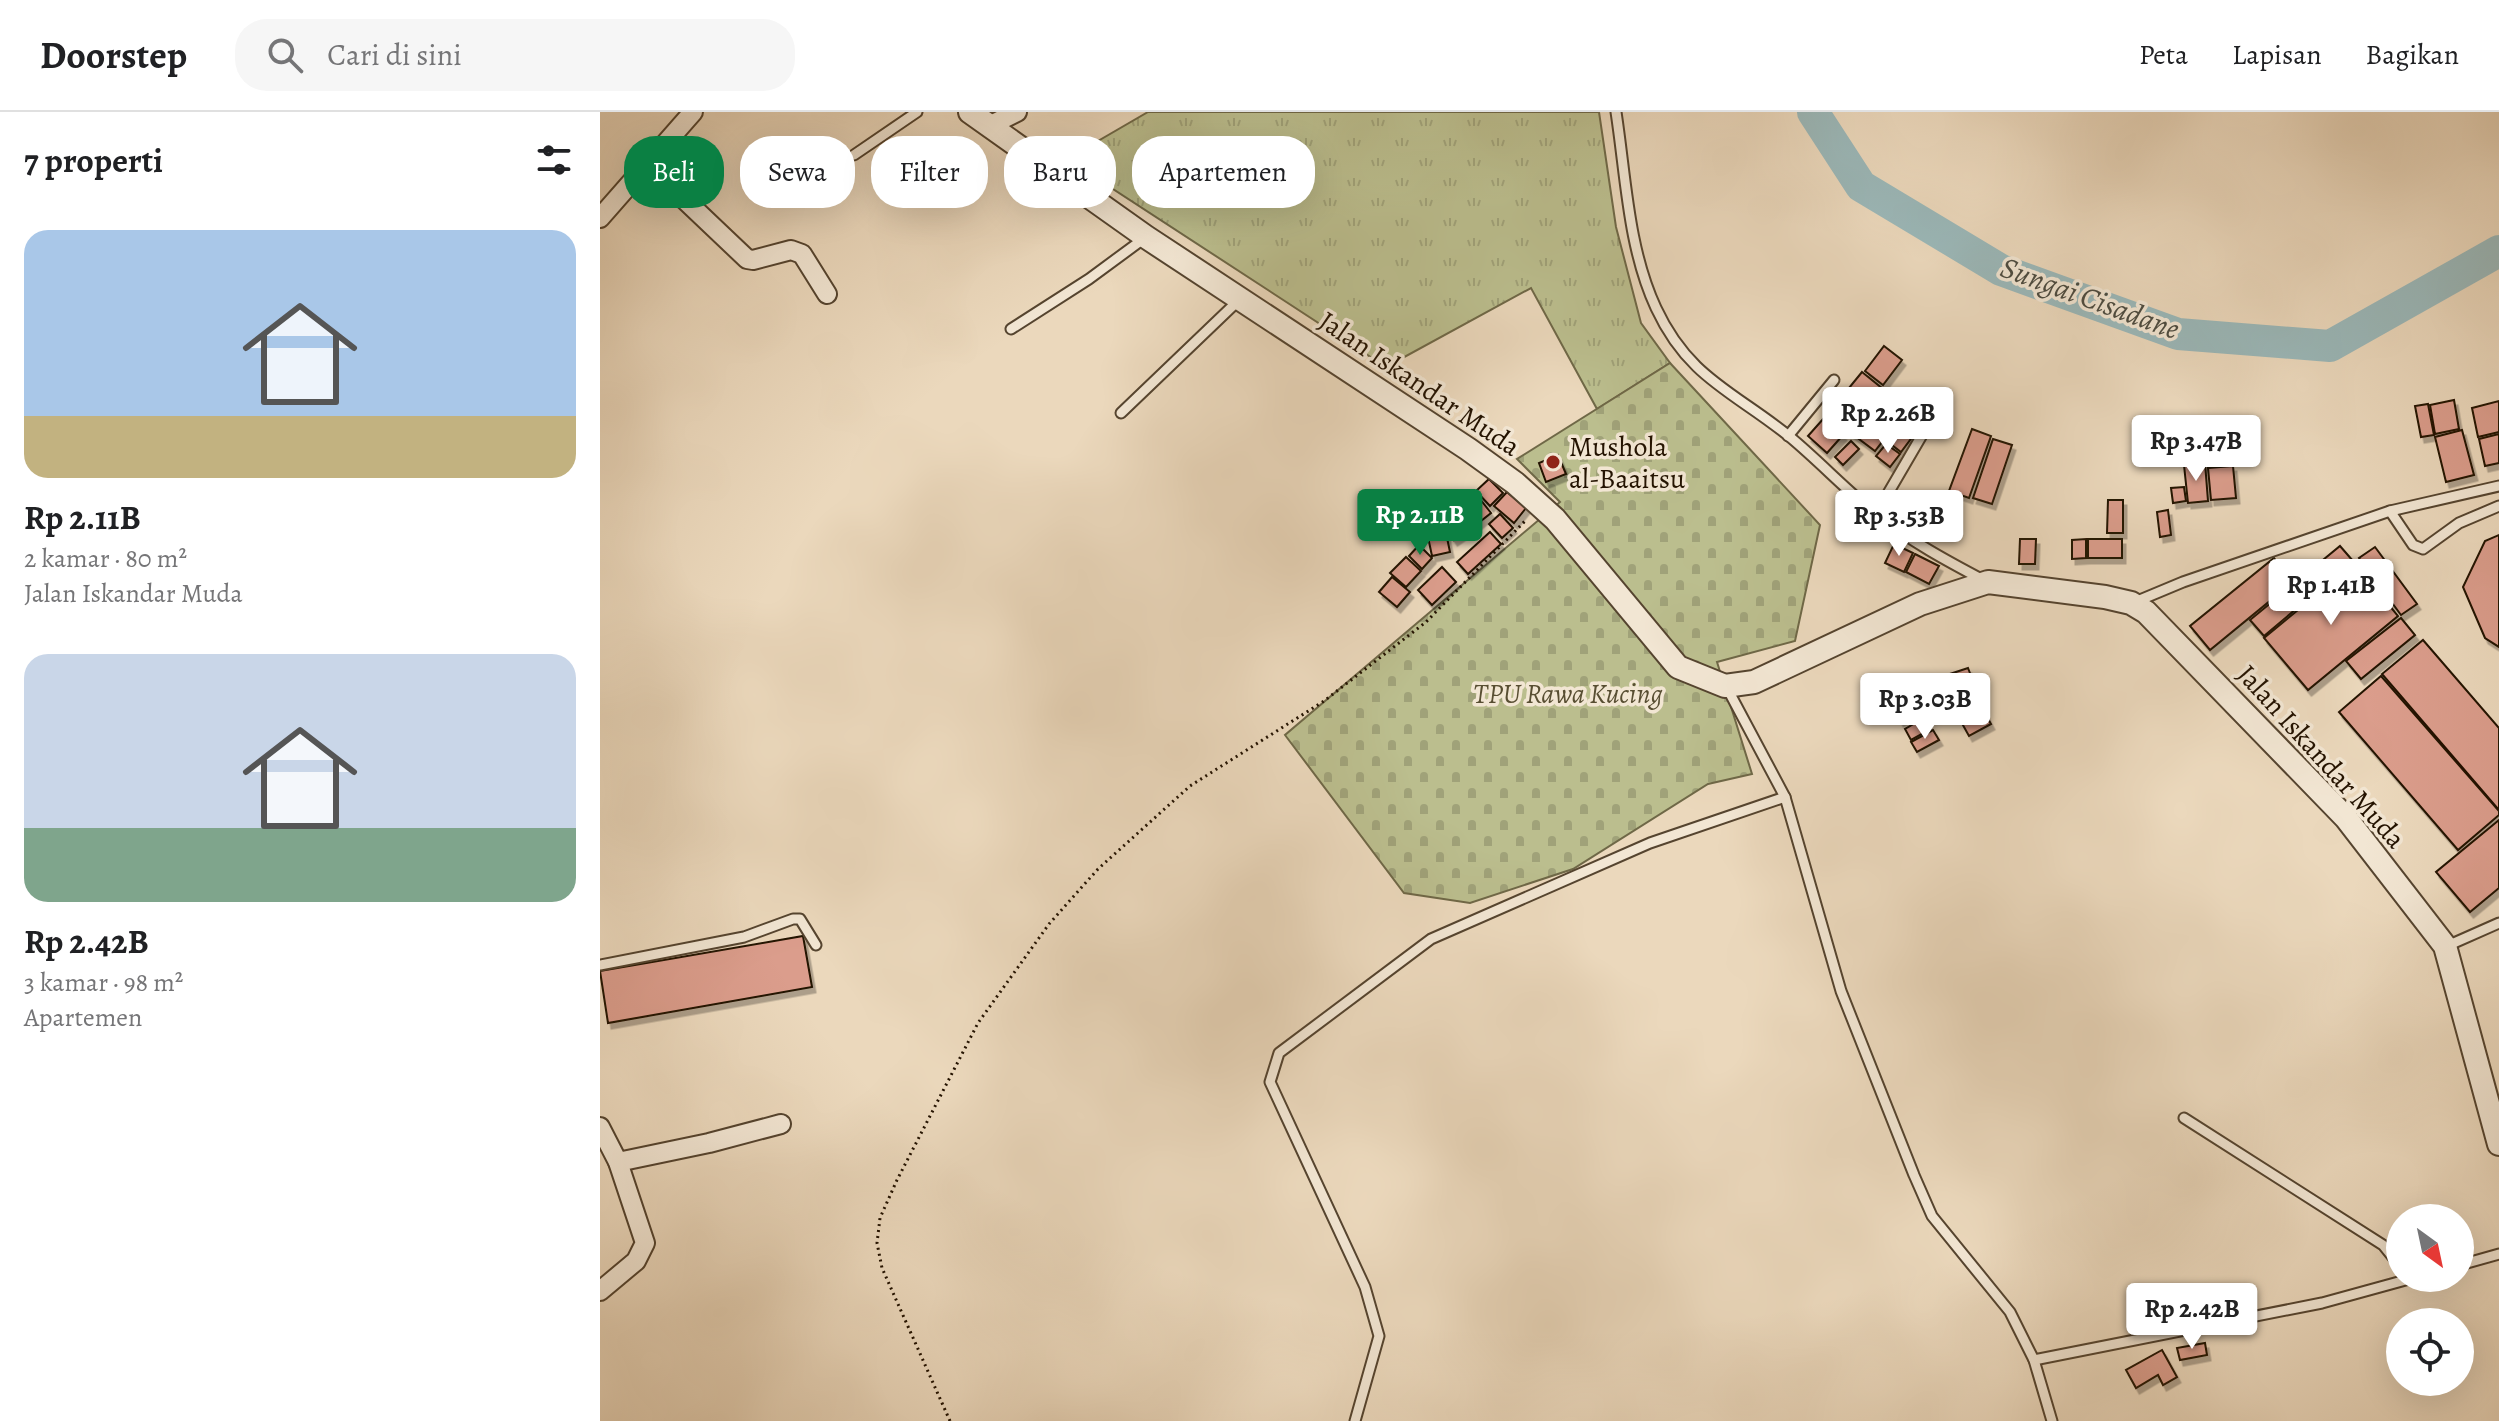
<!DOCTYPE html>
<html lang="id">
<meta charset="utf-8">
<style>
body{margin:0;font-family:Alegreya,serif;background:#f6f6f6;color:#202124;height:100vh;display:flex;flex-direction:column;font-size:30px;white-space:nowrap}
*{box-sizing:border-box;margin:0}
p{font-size:26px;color:#757577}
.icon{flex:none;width:44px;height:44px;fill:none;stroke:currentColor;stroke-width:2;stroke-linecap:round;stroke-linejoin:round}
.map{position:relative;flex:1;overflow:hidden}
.details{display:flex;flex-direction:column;background:#fff;width:600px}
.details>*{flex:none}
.hud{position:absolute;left:24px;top:24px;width:760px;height:72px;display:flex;gap:16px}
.needle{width:52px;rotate:147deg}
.tools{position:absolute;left:1786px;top:1092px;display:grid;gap:16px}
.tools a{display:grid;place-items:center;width:88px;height:88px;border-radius:50%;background:#fff;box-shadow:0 8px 32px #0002;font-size:40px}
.price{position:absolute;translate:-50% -68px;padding:0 18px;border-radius:8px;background:#fff;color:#222;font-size:26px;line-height:52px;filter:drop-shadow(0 2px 4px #0008)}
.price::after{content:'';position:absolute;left:50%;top:48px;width:24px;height:18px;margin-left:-12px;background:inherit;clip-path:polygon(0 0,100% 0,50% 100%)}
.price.selected{background:#0b8043;color:#fff}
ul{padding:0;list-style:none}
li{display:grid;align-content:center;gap:16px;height:424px;padding:0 24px}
li span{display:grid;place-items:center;height:248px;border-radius:24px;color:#555}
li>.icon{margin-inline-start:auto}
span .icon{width:144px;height:144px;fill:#fffc;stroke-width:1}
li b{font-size:34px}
h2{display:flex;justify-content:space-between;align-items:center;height:96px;padding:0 24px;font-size:34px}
.tag{padding:0 28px;border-radius:32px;background:#fff;box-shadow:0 8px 32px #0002;font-size:28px;line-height:72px}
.tag.selected{background:#0b8043;color:#fff}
header{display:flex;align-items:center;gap:48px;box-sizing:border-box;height:112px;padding:0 40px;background:#fff;border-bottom:2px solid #e0e0e0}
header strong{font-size:38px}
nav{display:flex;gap:44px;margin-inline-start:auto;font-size:28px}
.search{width:560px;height:72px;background:#f6f6f6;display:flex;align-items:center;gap:20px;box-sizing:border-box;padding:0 28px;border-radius:32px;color:#757577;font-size:30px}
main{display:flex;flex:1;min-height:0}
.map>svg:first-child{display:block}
</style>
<header>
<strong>Doorstep</strong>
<div class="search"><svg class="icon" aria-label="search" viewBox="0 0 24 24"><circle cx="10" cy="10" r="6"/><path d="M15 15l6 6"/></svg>Cari di sini</div>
<nav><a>Peta</a><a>Lapisan</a><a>Bagikan</a></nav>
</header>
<main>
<section class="details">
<h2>7 properti<svg class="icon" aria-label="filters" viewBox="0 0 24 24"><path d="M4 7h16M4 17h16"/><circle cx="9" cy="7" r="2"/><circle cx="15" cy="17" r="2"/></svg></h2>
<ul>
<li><span style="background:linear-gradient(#a9c7e8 75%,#c2b280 0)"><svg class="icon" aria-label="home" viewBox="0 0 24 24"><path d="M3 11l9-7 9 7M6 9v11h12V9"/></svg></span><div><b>Rp 2.11B</b><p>2 kamar · 80 m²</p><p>Jalan Iskandar Muda</p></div></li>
<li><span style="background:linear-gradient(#c9d6e8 70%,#7fa58c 0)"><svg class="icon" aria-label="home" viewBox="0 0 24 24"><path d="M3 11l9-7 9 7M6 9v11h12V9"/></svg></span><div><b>Rp 2.42B</b><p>3 kamar · 98 m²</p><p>Apartemen</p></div></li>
</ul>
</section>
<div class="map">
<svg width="1899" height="1309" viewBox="0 0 1899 1309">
<defs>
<pattern id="grass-tufts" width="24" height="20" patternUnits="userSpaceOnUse" patternTransform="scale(2)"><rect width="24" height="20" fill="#bbbe8e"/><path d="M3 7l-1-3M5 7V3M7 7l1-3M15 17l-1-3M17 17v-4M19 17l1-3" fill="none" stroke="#a0a279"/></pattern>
<pattern id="cemetery-stones" width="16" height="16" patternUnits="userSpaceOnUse" patternTransform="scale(2)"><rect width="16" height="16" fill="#bbbe8e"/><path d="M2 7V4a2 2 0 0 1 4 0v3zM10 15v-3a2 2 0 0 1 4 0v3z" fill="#a0a279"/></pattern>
<filter id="shadow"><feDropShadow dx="3.5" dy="5.5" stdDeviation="0" flood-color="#0004"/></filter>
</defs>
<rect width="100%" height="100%" fill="#ebd8bc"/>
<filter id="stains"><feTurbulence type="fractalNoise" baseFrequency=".0025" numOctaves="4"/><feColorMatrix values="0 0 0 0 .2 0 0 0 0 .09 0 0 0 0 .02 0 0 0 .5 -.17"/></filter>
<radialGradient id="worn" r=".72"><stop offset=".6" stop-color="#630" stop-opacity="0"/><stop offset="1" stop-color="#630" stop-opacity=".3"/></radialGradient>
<polygon fill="url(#grass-tufts)" stroke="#6f6847" stroke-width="2" points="548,0 999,0 1016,115 1041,211 1070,251 997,297 931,176 786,255 467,47"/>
<polygon fill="url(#cemetery-stones)" stroke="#6f6847" stroke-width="2" points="1070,251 1220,413 1195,529 1117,550 1152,662 1108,672 973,757 870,791 804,781 685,623 960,390 917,347"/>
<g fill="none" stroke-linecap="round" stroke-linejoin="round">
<polyline stroke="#9bb8b9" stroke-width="32" points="1213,0 1261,74 1401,158 1578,222 1730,234 1899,139"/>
</g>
<g fill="#db9d8c" stroke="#231200" stroke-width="2" filter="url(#shadow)">
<polygon points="1284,234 1302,248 1283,273 1265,259"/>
<polygon points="1262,260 1283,277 1249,320 1227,303"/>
<polygon points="1286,277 1309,295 1275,339 1251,321"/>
<polygon points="1854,288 1859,317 1835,322 1830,293"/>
<polygon points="1899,289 1899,320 1878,325 1872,296"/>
<polygon points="1828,292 1834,323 1821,325 1815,294"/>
<polygon points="1312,298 1325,308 1301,340 1288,330"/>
<polygon points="1224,306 1243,323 1227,341 1208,324"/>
<polygon points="1372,317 1391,324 1369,386 1349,379"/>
<polygon points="1862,318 1874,363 1846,370 1835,325"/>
<polygon points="1899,322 1899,351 1885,354 1879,327"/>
<polygon points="1393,327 1412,333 1392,392 1373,386"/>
<polygon points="1251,329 1259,337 1243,353 1235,345"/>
<polygon points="1286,332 1300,342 1290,355 1276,344"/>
<polygon points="958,343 966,362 946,370 939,351"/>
<polygon points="1605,351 1608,389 1588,391 1584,353"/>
<polygon points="1633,354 1636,386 1611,388 1608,356"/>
<polygon points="889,367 903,381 890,394 876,379"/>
<polygon points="1584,375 1586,389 1573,391 1571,376"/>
<polygon points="907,380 926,396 914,411 894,394"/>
<polygon points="876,382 891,401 872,416 857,397"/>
<polygon points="1508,388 1523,388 1523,421 1507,421"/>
<polygon points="856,397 870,417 854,428 841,407"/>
<polygon points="1568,398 1571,423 1560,425 1557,400"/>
<polygon points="900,402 913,416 902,426 889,412"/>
<polygon points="890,420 901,432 868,462 857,450"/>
<polygon points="846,421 850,440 832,444 828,425"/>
<polygon points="1899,423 1899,535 1885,526 1863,475 1885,429"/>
<polygon points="1420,427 1436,427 1435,452 1419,452"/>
<polygon points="1486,427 1486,446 1472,447 1472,428"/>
<rect x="1488" y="427" width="34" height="19"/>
<polygon points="1294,432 1313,441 1304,460 1285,451"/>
<polygon points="819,433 832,446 822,457 809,444"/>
<polygon points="1740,434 1753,449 1664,524 1650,508"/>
<polygon points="1775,435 1817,492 1801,503 1759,446"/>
<polygon points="1315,442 1339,454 1329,472 1306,460"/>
<polygon points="806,445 821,459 806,475 790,461"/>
<polygon points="1674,446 1693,470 1610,538 1590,514"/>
<polygon points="1755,451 1798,504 1708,578 1664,526"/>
<polygon points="842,455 856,470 832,493 818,478"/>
<polygon points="792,465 810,480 797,495 779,480"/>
<polygon points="1801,506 1815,523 1761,567 1746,549"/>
<polygon points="1823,528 1899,616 1899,698 1782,562"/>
<polygon points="1368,556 1375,574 1356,580 1350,562"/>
<polygon points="1781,564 1899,699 1899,703 1858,738 1739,600"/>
<polygon points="1320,574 1330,594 1300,609 1290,588"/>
<polygon points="1372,576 1378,588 1364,595 1358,583"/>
<polygon points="1381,594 1391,612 1369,624 1359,606"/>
<polygon points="1324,606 1331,617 1311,628 1305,617"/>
<polygon points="1333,618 1339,628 1317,640 1311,630"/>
<polygon points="1899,708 1899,776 1870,800 1836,760"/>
<polygon points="203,824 212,875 8,911 0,859"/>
<polygon points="1605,1231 1607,1243 1580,1248 1577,1236"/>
<polygon points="1562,1238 1577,1265 1563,1273 1558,1263 1536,1276 1526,1258"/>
</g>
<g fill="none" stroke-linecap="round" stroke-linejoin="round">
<defs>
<g id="service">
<path d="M1016,0C1026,65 1028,136 1056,196C1089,267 1135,280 1190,325C1220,350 1246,378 1276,402C1310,429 1347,449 1385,469"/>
<polyline points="254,43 317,0"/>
<polyline points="411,217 489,167 546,125"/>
<polyline points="521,301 640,187"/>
<polyline points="1188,324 1234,268"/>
<polyline points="1790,399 1813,433 1823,437 1859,411 1899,394"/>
<polyline points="1276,402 1325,318"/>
<polyline points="1535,490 1583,470 1790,399 1899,374"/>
<polyline points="1127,576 1185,685 1241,879 1314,1063 1332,1104 1410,1200 1434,1248 1452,1309"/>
<polyline points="1847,834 1899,811"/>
<polyline points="0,853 144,825 193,807 200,807 216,833"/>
<polyline points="1584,1006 1783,1133 1800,1154"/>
<polyline points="1860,1153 1899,1142"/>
<polyline points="1434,1248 1722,1191 1813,1166"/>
<polyline points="755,1309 779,1224 765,1175 670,970 679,941 831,827 1050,731 1185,685"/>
</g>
<g id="minor">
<polyline points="389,14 417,0"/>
<polyline points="47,52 147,147 153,148 191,138 202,142 227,182"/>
<polyline points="0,106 93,0"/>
<polyline points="0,1015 18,1050 45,1131 36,1149 0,1179"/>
<polyline points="18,1050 109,1031 181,1012"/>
</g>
<polyline id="tertiary" points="370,0 546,125 868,337 915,371 955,407 1078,555 1125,574 1154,570 1320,492 1388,470 1505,485 1531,491 1546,500 1746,706 1845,834 1899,1032"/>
</defs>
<use href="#service" stroke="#55442f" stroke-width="13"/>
<use href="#minor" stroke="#55442f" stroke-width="22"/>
<use href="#tertiary" stroke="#55442f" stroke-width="26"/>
<polyline stroke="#231200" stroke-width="3" stroke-dasharray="2 4" stroke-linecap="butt" points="350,1309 282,1156 277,1131 280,1106 297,1068 378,911 449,812 498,757 590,674 724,589 826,510 926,408"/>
<use href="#service" stroke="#f2e6d3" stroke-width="9"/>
<use href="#minor" stroke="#f2e6d3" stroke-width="18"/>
<use href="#tertiary" stroke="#f2e6d3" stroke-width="22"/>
</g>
<circle fill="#8f2418" stroke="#f2e6d3" stroke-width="3" cx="953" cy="350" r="8"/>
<g text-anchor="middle" stroke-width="7" stroke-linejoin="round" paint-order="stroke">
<g font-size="28" fill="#231200" stroke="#f2e6d3">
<text transform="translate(820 271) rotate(34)" y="10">Jalan Iskandar Muda</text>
<text transform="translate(1722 644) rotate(48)" y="10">Jalan Iskandar Muda</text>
</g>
<g font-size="28" fill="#231200" stroke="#f2e6d3" text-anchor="start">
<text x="969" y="344">Mushola<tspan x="969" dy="32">al-Baaitsu</tspan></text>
</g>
<g font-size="28" font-style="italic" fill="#584e32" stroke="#f2e6d3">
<text x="968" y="591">TPU Rawa Kucing</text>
</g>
<g font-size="30" font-style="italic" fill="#4d4c41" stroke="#f2e6d3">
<text transform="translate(1490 186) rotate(20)" y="10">Sungai Cisadane</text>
</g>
</g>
<rect width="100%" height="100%" filter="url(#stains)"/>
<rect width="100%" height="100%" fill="url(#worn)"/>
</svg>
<div class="tools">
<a><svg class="needle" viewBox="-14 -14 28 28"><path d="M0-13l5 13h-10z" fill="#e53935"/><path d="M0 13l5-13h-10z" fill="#757577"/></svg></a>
<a><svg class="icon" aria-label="locate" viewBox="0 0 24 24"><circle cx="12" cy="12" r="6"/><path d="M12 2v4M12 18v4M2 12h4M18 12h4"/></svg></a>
</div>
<b class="price" style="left:1288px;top:343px">Rp 2.26B</b>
<b class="price" style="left:1596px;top:371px">Rp 3.47B</b>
<b class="price selected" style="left:820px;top:445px">Rp 2.11B</b>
<b class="price" style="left:1299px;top:446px">Rp 3.53B</b>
<b class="price" style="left:1731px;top:515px">Rp 1.41B</b>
<b class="price" style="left:1325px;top:629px">Rp 3.03B</b>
<b class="price" style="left:1592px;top:1239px">Rp 2.42B</b>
<div class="hud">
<a class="tag selected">Beli</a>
<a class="tag">Sewa</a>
<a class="tag">Filter</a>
<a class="tag">Baru</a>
<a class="tag">Apartemen</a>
</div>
</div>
</main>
